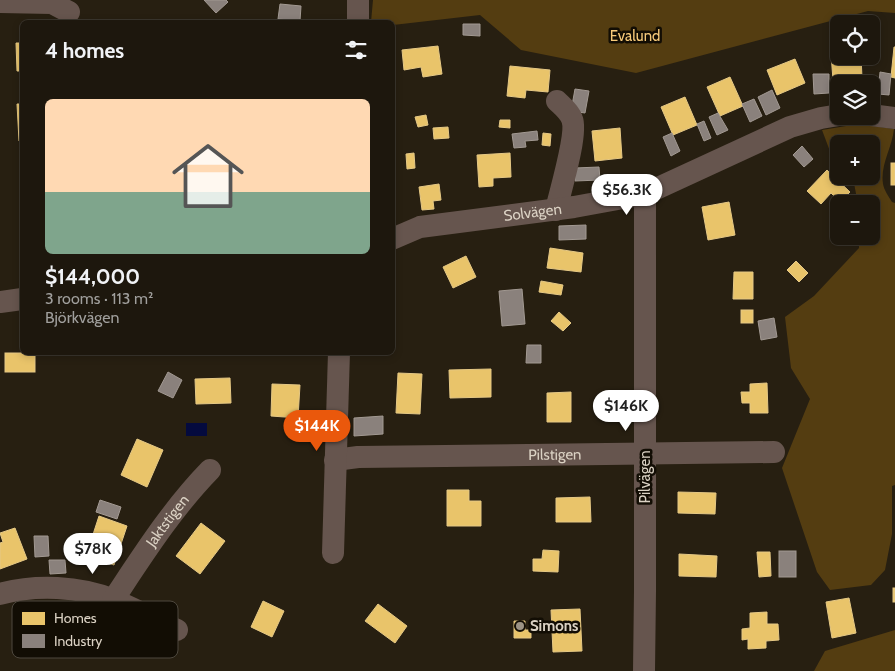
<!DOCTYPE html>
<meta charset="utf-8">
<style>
body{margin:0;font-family:Cabin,sans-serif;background:#252016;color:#f1f3f6;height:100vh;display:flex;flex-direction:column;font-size:19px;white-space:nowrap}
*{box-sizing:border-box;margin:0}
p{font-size:16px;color:#a09f9d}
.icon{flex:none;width:28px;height:28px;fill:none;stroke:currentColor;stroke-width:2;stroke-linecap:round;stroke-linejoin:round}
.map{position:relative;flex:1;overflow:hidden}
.drawer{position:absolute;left:20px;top:20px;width:375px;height:335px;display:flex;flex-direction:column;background:#1d170d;border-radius:8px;box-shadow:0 2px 8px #0003,0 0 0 1px #3b362e}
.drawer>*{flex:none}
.controls{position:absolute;left:830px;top:15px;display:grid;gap:10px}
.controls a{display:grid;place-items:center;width:50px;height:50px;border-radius:8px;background:#1d170d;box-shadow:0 2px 8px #0003,0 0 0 1px #3b362e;font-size:25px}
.price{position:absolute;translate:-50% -42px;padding:0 11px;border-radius:18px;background:#fff;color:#222;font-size:16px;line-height:32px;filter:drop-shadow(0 1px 2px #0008)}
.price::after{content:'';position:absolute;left:50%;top:30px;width:15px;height:11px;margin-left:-8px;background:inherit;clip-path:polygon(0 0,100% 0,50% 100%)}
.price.current{background:#ea580c;color:#fff}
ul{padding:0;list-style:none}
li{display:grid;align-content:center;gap:10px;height:265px;padding:0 25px}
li+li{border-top:1px solid #3b362e}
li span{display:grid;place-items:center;height:155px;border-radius:8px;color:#555}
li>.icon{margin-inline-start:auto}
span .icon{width:90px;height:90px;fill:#fffc;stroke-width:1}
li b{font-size:21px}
h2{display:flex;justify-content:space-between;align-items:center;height:60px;padding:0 25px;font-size:21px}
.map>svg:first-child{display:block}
</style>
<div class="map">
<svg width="895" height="671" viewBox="0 0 895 671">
<rect width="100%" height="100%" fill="#271f11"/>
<g fill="#543d11">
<polygon points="373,0 895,0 895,13 868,11 636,73 521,50 480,15 393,25 392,22 371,22"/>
<path d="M858,124L894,129C892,148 880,165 883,184C884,190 889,197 892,202L895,203V485L892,486V534L885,570L871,585L830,590L817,572L782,468L810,399L791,368L785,317L814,296L859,248V236H871V204H858L853,178L851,176H871V144H839V163L831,154L822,130Z"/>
<polygon points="895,630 895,671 814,671 825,651"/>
</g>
<rect fill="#040a3e" x="186" y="423" width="21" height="13"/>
<g fill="#e9c46a" stroke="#e5c885">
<polygon points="305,20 322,21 322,22 305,22"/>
<polygon points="16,43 22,43 22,71 17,71"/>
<polygon points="438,46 442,74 423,77 421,67 404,70 402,50"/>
<polygon points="894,47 895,47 895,78 891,77"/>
<polygon points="831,54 839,54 839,56 861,56 862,78 833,80"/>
<polygon points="795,59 805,83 777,95 767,70"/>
<polygon points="510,66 550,70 548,92 526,90 525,98 507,96"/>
<polygon points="730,77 743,106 720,116 707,87"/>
<polygon points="685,97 697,125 673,135 661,107"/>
<polygon points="17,104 22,104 22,141 19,141"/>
<polygon points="426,115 428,125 418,127 415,117"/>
<polygon points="500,120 510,120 510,128 499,127"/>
<polygon points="448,127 449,138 434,139 433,128"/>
<polygon points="620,128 622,158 595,161 592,131"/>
<polygon points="543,133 551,134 550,146 542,145"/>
<polygon points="414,153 415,168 407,169 406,154"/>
<polygon points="510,153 511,177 493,178 493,186 479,187 477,155"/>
<rect x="891" y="163" width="4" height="22"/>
<polygon points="827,170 850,192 840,202 831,193 821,204 807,191"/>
<polygon points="439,184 441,200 433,201 434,209 422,210 419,187"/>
<polygon points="729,202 735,235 708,240 702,207"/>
<polygon points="550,248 583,253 581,272 547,268"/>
<polygon points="466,256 476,277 453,288 443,267"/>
<polygon points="796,261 808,273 799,282 787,270"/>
<polygon points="734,272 753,272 753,299 733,299"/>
<polygon points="541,281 563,285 561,295 539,292"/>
<rect x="741" y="310" width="12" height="13"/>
<polygon points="559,312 571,323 563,331 551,321"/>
<rect x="5" y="353" width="30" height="19"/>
<polygon points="491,369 491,397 450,398 449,370"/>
<polygon points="398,373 422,374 420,414 396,413"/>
<polygon points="230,378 231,403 196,404 195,379"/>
<polygon points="767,383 768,413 750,413 750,403 742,403 741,392 750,392 750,384"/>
<polygon points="272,384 300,385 298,418 271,416"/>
<polygon points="571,392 571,422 547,422 547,393"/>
<polygon points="137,439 163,450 147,487 121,475"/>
<polygon points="447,490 469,490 469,501 481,501 481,526 447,526"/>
<polygon points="678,492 716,493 715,514 678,513"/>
<polygon points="590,497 591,522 556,522 556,498"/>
<polygon points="99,516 127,526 114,565 86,556"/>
<polygon points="201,523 225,541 200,574 176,556"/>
<polygon points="15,528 27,559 0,569 0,543 3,542 0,533"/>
<polygon points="543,550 559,551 558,572 533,571 533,559 542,559"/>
<polygon points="757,552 770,552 771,576 759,577"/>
<polygon points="679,554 717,556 716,577 679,576"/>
<rect x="893" y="588" width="2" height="14"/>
<polygon points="849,598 856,633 832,638 826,602"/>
<polygon points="263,601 284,611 272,637 251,627"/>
<polygon points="378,604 407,626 395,643 365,621"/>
<polygon points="580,609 582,651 553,652 551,610"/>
<polygon points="767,612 767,624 778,624 779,640 766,641 766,648 748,649 748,639 742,640 742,629 750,628 750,613"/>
<polygon points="514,621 525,621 525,630 531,630 531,638 514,638"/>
</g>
<g fill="#8a817c" stroke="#a29992">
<polygon points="204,0 226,0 228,2 216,13"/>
<polygon points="280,4 301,6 300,21 278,19"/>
<polygon points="463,24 480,24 480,36 463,35"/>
<polygon points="880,72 891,74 889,95 878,94"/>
<polygon points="813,74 829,74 829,93 814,94"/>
<polygon points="575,89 589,91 585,113 571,111"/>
<polygon points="772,90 780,108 766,115 758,97"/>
<polygon points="754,99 762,116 750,122 742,104"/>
<polygon points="718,113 728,130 717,135 709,117"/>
<polygon points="704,121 711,138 704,141 697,124"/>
<polygon points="537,131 538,140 525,141 526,147 514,148 512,134"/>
<polygon points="672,133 680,151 671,156 663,137"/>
<polygon points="802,146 813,159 804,167 793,155"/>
<polygon points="599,167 600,180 575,181 575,168"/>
<polygon points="586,225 586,239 559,240 559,226"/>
<polygon points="522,289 525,324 502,326 499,291"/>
<polygon points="774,318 777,337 761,340 758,321"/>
<polygon points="527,345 541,345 541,363 526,363"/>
<polygon points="168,372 182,380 173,398 158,391"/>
<polygon points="383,416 383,434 354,436 354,418"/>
<polygon points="100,500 121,507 117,519 96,512"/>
<polygon points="34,536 48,536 49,556 35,557"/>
<rect x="779" y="551" width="17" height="26"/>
<polygon points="49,560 65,560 66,573 50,574"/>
</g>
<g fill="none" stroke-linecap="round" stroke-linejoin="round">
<g stroke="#66554e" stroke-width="22">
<polyline points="0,2 52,3 69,12"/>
<polyline points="358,22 358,0"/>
<polyline points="871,115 895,118"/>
<path d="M556,210C560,192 578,133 572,119C569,111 562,106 557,101"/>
<path id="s1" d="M392,239L420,227L574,207L645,194L790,127L821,118L839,115"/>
<polyline points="0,302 22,299"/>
<path id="s2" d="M335,460L358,457L774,452"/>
<polyline points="333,553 339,352"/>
<path d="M0,594C36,584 79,586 114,600C135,609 156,620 177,630"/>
<path id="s3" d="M113,600C143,555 172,509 210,470"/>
<polyline points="644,671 645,591 645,194"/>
</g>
</g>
<circle fill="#9c9385" stroke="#120d04" stroke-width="2" cx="520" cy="626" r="5"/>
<g text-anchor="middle" stroke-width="5" stroke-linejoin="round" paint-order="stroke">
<g font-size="15" fill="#f7ca7a" stroke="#120d04">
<text x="635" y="41">Evalund</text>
</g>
<g font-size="15" fill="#dbd2c4" stroke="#120d04">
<text dy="5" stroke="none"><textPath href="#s1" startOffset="144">Solvägen</textPath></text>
<text dy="5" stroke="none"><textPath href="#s2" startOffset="220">Pilstigen</textPath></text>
<text transform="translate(645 477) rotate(-90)" y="5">Pilvägen</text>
<text dy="5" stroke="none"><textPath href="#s3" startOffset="96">Jaktstigen</textPath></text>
</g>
<g font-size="15" font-weight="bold" fill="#dbd2c4" stroke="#120d04" text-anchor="start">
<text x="530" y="631">Simons</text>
</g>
</g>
<rect x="12" y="601" width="166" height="57" rx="8" fill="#120d04" stroke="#4e483e" stroke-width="1"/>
<rect x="22" y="612" width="23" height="13" fill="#e9c46a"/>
<rect x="22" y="634" width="23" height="14" fill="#8a817c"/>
<g font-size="14" fill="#dbd2c4">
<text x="54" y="623">Homes</text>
<text x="54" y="646">Industry</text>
</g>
</svg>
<div class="controls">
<a><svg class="icon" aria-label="locate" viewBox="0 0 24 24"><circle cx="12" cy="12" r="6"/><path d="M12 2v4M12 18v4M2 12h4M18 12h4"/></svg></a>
<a><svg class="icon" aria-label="layers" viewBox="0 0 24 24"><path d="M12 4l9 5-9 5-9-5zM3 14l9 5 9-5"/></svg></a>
<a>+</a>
<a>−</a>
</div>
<b class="price" style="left:627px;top:216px">$56.3K</b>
<b class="price" style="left:626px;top:432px">$146K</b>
<b class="price current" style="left:317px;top:452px">$144K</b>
<b class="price" style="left:93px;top:575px">$78K</b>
<section class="drawer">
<h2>4 homes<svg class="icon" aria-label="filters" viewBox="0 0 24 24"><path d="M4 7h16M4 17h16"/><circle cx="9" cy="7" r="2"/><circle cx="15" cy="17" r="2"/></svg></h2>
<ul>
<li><span style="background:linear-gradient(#ffd9b3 60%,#7fa58c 0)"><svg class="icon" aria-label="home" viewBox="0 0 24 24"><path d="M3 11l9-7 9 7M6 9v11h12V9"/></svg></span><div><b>$144,000</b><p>3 rooms · 113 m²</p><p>Björkvägen</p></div></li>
</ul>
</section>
</div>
